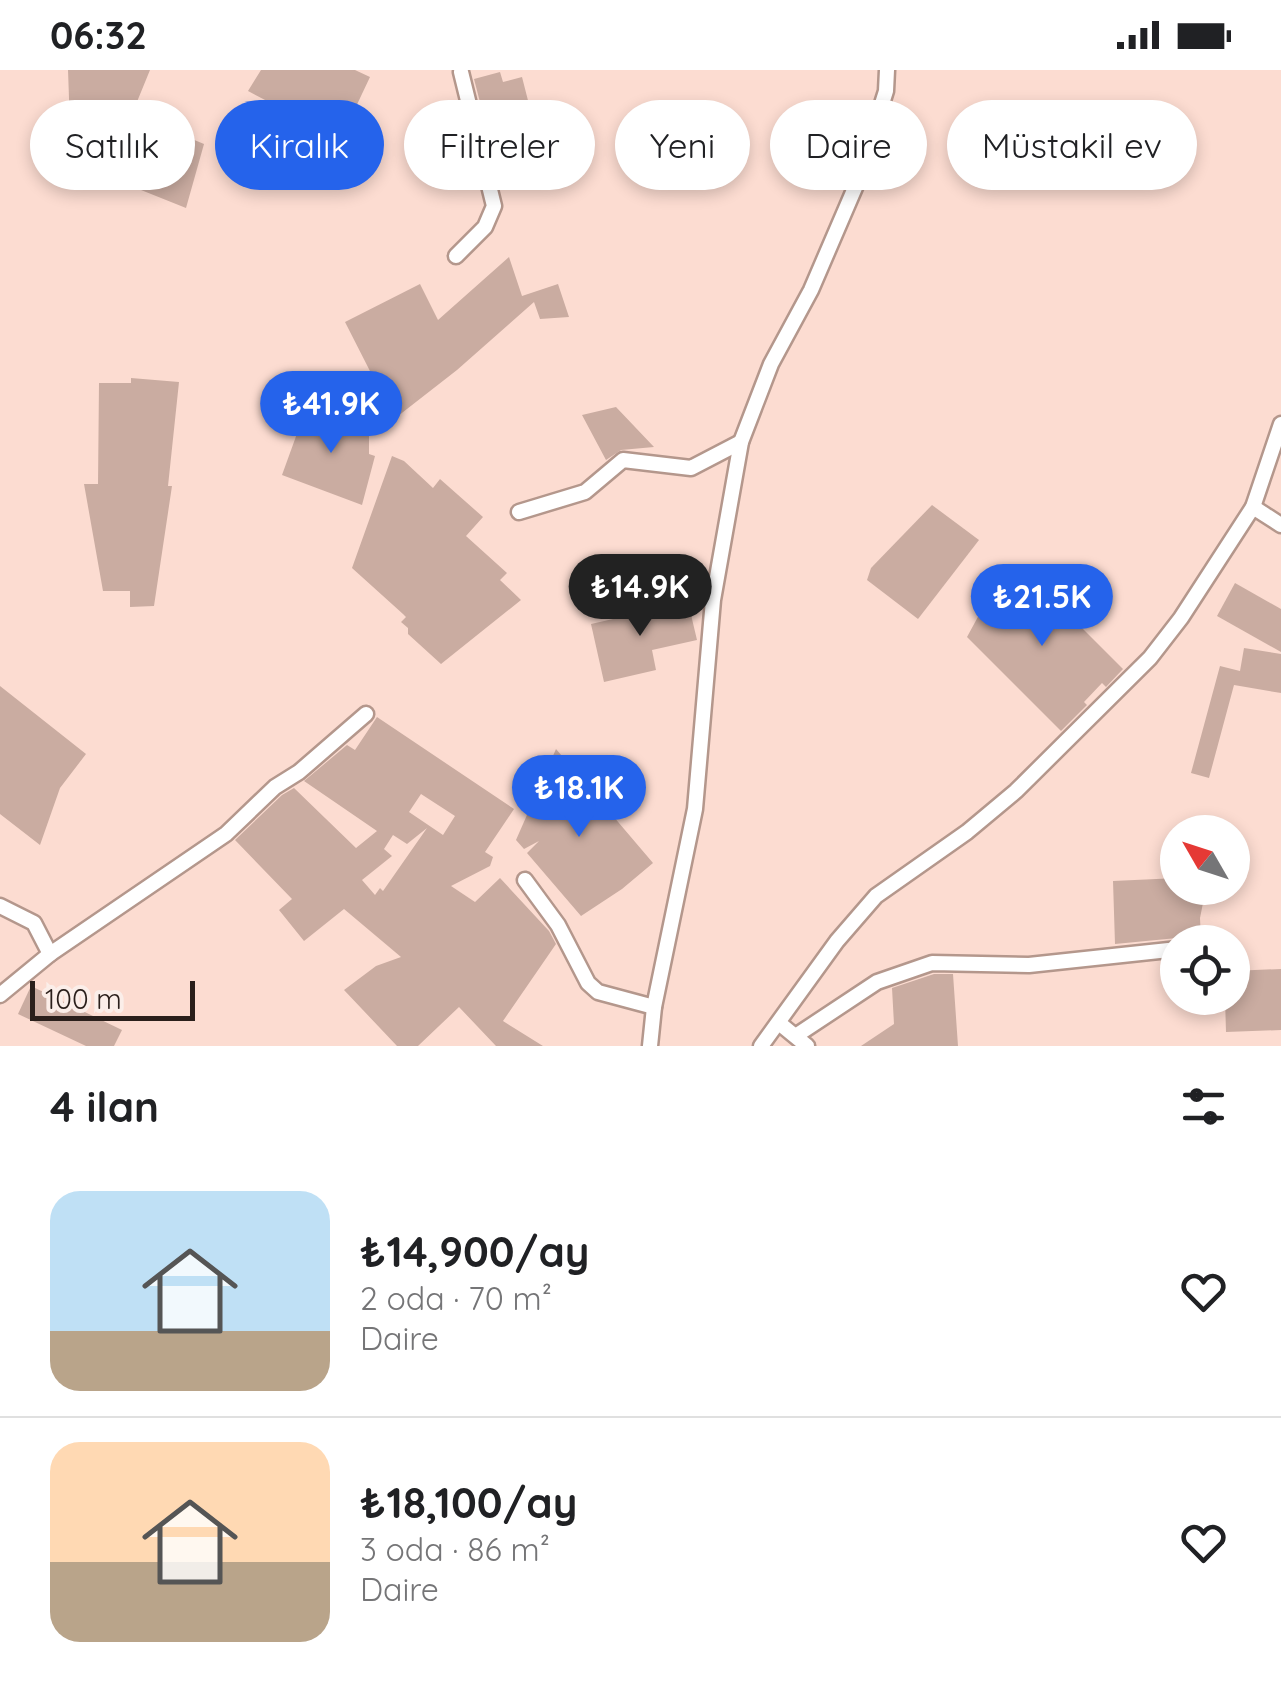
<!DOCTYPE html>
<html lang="tr">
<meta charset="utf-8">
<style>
body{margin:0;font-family:Quicksand,sans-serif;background:#f2f2f2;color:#202124;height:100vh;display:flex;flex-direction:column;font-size:38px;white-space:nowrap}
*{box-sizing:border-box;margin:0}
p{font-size:32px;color:#757577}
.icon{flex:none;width:55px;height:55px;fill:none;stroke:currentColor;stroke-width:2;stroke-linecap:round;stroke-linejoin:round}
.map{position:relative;height:976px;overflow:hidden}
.details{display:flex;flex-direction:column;background:#fff;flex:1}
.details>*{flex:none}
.top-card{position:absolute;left:30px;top:30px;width:1222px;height:90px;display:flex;gap:20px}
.needle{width:65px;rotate:309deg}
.fabs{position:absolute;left:1160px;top:745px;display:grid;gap:20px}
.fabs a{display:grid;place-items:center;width:90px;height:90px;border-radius:50%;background:#fff;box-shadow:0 5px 15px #0003;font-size:50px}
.scale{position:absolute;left:30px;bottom:25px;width:165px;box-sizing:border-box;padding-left:10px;border:5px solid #2a1f1b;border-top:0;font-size:28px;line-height:35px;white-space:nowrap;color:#2a1f1b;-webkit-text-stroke:8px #fbeee9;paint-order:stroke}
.price{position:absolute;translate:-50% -85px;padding:0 22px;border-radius:35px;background:#2563eb;color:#fff;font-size:32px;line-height:65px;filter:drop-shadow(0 2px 5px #0008)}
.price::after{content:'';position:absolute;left:50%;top:60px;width:30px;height:22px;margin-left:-15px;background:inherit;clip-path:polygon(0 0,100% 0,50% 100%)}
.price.on{background:#222;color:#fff}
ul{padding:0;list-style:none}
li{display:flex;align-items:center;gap:30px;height:250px;padding:0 50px}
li+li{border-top:2px solid #e0e0e0}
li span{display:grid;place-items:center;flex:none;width:280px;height:200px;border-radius:30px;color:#555}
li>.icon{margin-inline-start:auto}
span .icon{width:120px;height:120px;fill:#fffc;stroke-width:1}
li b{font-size:42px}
h2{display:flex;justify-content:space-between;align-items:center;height:120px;padding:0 50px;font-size:42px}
.tag{padding:0 35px;border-radius:45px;background:#fff;box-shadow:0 5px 15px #0003;font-size:35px;line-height:90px}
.tag.on{background:#2563eb;color:#fff}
.status{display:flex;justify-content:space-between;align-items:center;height:70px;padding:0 50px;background:#fff;direction:ltr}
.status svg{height:28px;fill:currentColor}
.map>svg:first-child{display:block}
</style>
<div class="status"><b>06:32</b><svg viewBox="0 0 49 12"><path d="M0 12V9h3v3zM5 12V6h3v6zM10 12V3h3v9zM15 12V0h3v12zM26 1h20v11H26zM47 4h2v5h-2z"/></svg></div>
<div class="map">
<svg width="1281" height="976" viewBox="0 0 1281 976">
<rect width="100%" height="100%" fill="#fcdcd1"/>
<g fill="#caaca1" fill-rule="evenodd">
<polygon points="68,0 150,0 132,44 204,74 186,138 106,106 109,99 71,84"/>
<polygon points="261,0 355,0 370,7 335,81 309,69 315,56 248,21"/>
<polygon points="500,2 503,12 522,7 545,97 500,109 474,9"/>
<polygon points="509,187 522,226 558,214 569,247 540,249 534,232 457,300 389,353 379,343 371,327 370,308 373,307 345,252 420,214 438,250"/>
<polygon points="131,308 179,312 168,416 172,416 154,536 130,537 130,521 103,521 84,414 98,414 99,313 131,313"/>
<polygon points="307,336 369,359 369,384 375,386 362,435 282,405"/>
<polygon points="616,337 654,377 621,380 606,390 582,345"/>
<polygon points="392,386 404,391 433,418 440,409 483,447 466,466 507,503 500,510 521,530 441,594 408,564 408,558 401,552 406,547 403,544 352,498"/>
<polygon points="932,435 979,470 918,549 867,510 871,498"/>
<polygon points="1021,497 1123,599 1106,617 1102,613 1084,632 1087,635 1061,661 967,567 986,532"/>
<polygon points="1235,513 1281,539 1281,582 1217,546"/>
<polygon points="688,532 697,570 652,580 656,600 604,612 591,554"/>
<polygon points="1244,578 1281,584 1281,623 1234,615 1209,708 1191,703 1220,596 1240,601"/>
<polygon points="0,616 86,684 60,718 40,775 0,744"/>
<path d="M377,647L514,739L485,782L493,787L490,796L451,816L475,832L500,808L549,861L556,874L503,951L543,976H496L459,937L418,976H397L344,920L376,896L401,887L344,839L304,871L279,840L292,829L235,770L282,725L294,718L356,778L377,761L304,711L347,675L355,680ZM421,724L455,746L443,765L409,742ZM427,758L383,821L380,818L375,825L362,810L392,786L384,779L393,765L407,774Z"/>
<polygon points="556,679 653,793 622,819 581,846 527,783 539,771 524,779 516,770"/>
<polygon points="1178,808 1178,818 1206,818 1200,848 1201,870 1177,868 1115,874 1113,811"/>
<polygon points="1281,899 1281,960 1226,962 1225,928 1232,928 1232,901"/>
<polygon points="934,904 953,904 958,976 861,976 894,954 892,918"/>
<polygon points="31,916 122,960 114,976 86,976 18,944"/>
</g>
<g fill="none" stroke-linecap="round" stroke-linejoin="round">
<defs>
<g id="minor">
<polyline points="456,186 485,157 494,136 461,2"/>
<polyline points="1253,437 1281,455"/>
<polyline points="519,442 585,422 623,390 691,398 741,372"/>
<polyline points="525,810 558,855 588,913 598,922 654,937"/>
<polyline points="0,836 34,853 50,884"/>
<polyline points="0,925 50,884 226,764 275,717 299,702 366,644"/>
<polyline points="779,953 807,976"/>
<polyline points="797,965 877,912 932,893 1029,895 1178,879"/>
<polyline points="650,976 654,937 695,739 713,530 741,372 771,294 811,220 857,113 886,21 887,0"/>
<polyline points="761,976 837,871 876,826 967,762 1016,721 1150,588 1181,548 1253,437 1281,354"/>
</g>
</defs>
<use href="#minor" stroke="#b4978c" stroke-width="19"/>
<use href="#minor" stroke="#fff" stroke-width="14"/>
</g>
</svg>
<div class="fabs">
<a><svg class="needle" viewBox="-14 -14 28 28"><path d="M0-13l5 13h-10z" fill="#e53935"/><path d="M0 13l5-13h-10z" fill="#757577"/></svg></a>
<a><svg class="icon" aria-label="locate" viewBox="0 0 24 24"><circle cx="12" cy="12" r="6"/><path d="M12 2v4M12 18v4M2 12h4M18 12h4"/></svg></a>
</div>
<div class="scale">100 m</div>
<b class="price" style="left:331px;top:386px">₺41.9K</b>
<b class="price on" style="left:640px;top:569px">₺14.9K</b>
<b class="price" style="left:1042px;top:579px">₺21.5K</b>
<b class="price" style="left:579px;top:770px">₺18.1K</b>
<div class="top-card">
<a class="tag">Satılık</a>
<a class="tag on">Kiralık</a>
<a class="tag">Filtreler</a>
<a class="tag">Yeni</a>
<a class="tag">Daire</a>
<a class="tag">Müstakil ev</a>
</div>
</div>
<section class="details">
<h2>4 ilan<svg class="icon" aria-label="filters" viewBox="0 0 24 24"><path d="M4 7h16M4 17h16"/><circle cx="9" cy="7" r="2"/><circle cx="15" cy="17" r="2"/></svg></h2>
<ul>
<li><span style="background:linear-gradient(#bfe0f5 70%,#b9a48a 0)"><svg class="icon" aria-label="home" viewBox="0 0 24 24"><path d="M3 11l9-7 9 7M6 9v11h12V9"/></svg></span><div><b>₺14,900/ay</b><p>2 oda · 70 m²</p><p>Daire</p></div><svg class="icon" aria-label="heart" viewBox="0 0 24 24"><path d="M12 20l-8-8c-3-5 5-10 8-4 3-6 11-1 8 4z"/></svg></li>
<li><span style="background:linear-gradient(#ffd9b3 60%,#b9a48a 0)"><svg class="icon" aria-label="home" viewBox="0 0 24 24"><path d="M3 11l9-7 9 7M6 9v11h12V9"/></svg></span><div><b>₺18,100/ay</b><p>3 oda · 86 m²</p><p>Daire</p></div><svg class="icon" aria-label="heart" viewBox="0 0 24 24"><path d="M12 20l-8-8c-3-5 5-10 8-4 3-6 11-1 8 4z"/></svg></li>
</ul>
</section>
